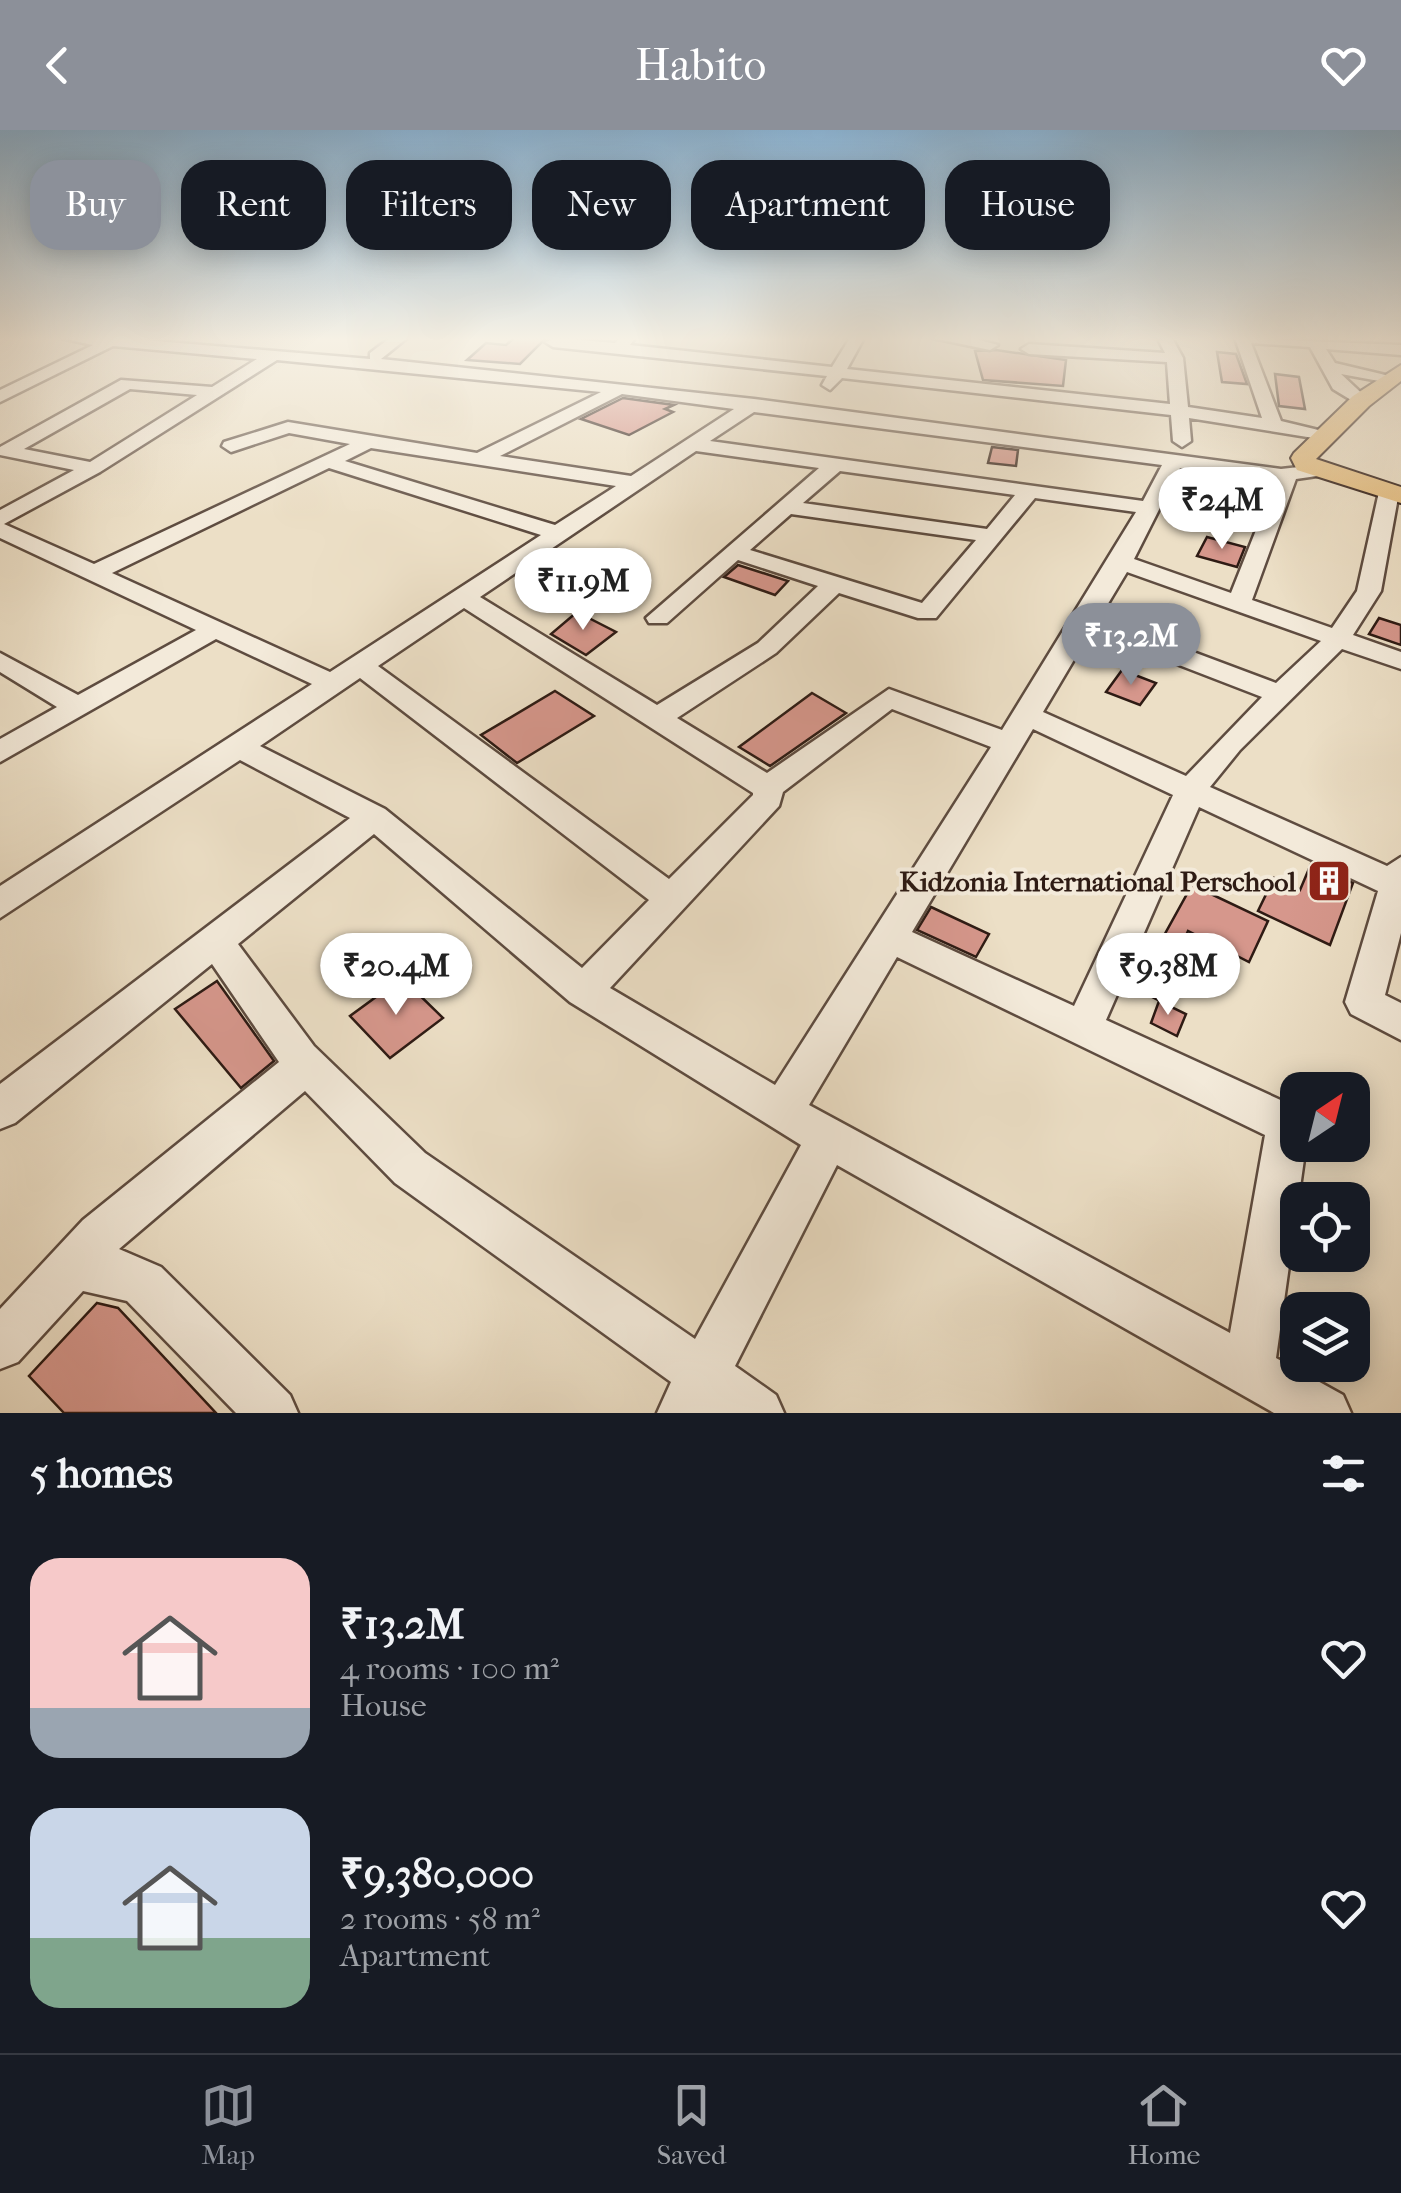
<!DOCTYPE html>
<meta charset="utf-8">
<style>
body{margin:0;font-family:"IM FELL French Canon",serif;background:#242831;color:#f1f3f6;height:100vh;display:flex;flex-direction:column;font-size:38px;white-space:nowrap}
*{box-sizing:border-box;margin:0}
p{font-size:32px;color:#9ea1a6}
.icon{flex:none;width:55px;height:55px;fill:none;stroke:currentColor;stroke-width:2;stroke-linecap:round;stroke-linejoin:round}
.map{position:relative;height:1283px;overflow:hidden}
.side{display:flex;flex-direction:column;background:#171b24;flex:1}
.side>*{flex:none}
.banner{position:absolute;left:30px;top:30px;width:1342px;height:90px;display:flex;gap:20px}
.needle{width:65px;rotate:35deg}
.tools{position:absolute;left:1280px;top:942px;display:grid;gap:20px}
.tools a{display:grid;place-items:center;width:90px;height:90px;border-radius:20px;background:#171b24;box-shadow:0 5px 25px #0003;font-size:50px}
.price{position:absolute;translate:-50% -85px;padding:0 22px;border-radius:35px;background:#fff;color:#222;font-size:32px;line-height:65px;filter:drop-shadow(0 2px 5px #0008)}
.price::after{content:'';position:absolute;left:50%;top:60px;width:30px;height:22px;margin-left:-15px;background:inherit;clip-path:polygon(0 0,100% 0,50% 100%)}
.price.on{background:#8c9099;color:#fff}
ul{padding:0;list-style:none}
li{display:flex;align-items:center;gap:30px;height:250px;padding:0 30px}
li span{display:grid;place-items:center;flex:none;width:280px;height:200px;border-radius:30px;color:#555}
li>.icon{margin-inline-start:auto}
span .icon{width:120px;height:120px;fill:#fffc;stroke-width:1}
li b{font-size:42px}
h2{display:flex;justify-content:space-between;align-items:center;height:120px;padding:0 30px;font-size:42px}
.pill{padding:0 35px;border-radius:30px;background:#171b24;box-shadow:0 5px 25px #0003;font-size:35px;line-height:90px}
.pill.on{background:#8c9099;color:#fff}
header{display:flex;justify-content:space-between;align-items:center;height:130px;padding:0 30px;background:#8c9099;color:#fff;font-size:45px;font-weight:600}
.menu{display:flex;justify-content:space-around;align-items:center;height:140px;border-top:2px solid #363941;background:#171b24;font-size:28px;color:#9ea1a6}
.menu a{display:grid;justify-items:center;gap:5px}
.menu .on{color:#8c9099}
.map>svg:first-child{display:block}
</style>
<header><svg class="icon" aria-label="back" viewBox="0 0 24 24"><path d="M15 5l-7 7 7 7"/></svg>Habito<svg class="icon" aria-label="heart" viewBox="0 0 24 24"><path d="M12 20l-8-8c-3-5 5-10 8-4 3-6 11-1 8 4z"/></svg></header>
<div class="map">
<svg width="1401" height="1283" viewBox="0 0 1401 1283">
<rect width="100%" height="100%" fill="#ecdfc6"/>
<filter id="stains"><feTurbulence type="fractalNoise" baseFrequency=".002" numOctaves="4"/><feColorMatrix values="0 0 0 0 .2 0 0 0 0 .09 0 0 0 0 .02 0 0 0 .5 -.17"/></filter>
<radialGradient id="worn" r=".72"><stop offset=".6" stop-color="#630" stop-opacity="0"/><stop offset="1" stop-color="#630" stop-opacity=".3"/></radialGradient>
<g fill="#d6978c" stroke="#2e1b14" stroke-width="2.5">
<polygon points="514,208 546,208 520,234 467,230 486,213 506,215"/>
<polygon points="996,220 1066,230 1063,256 983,250 975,221"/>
<polygon points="1217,222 1236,224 1247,254 1222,252"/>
<polygon points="1275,244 1299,247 1305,279 1279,276"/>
<polygon points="623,268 674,275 665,279 673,282 629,305 581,289"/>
<polygon points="992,317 1018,320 1016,336 988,333"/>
<polygon points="1192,350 1225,358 1211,381 1179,373"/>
<polygon points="1207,407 1245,417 1237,437 1197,426"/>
<polygon points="738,435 788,451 775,465 724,447"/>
<polygon points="577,482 616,502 586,525 551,504"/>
<polygon points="1379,488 1401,495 1401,515 1369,504"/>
<polygon points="1122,540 1156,553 1140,575 1106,562"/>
<polygon points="555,561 594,586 517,633 481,605"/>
<polygon points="812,563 846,583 770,636 739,617"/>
<polygon points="1311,734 1353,753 1330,815 1258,781 1274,748 1300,760"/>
<polygon points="1192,755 1268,791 1249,832 1188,801 1158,870 1133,857 1156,806 1162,809"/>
<polygon points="931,777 989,804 976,827 917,800"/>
<polygon points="402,848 443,888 390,928 350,886"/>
<polygon points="217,851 274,931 241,958 175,879"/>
<polygon points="1159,871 1186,884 1177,906 1151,893"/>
<polygon points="97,1173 118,1178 216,1283 64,1283 29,1246"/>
</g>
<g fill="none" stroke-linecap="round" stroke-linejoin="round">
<defs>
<g id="minor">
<path d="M61,208H121L370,229V223L390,208H407L381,229L754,269L1281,339L1317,335L1327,341L1324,345L1296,349L1252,470L1332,498L1357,461L1379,362L1396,358L1399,362L1381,461L1353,505L1401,522V539L1342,519L1240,620L1210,657L1387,736L1401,727V803L1385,865L1401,873V910L1351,884L1345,872L1378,761L1199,677L1106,890L1298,978V1015H1306L1276,1228L1343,1265L1351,1283H1274L837,1035L735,1236L776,1265L784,1283H657L671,1252L395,1053L305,961L119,1119L161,1137L290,1265L298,1283H236L127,1171L83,1161L18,1232L0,1239V1179L83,1090L279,932L212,834L15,993L0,999V954L350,688L240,630L0,788V756L312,554L216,509L0,632V609L57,577L0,542V523L78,565L196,500L0,408V380L74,340L0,325V317L121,250L212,257L257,229L113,216L0,272V260L93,215ZM277,230L601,262L477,323L288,292L224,312L222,316L231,322L289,303L350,314L94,434L4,394L100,342ZM130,259L197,265L90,332L24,319ZM622,264L734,279L631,346L500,326ZM754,282L1162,335L1143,371L710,311ZM371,318L616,356L555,395L345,331ZM696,321L819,338L646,488L649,493H667L738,430L818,456L758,513L657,575L480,467ZM329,338L541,405L330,542L112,443ZM1180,338L1276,350L1231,463L1134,429ZM840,341L1015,365L987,399L803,373ZM1035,368L1136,382L1002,600L889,559L767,643L677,588L776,523L839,463L918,488H936ZM791,384L976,410L922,473L750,420ZM1127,442L1321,511L1276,553L1100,487ZM464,478L753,663V665L669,749L378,536ZM1091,501L1262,567L1186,646L1043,582ZM360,548L649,770L582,838L385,679L260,616ZM892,579L991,617L775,955L610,858L779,676L783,662ZM1033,599L1173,665L1074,876L912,802ZM374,704L570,872L801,1015L695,1209L425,1023L314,916L238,814ZM897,827L1265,1005L1230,1203L809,975Z"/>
<polygon points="558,208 615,213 620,208 635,208 630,215 832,237 850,208 864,208 847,239 1170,274 1167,232 1029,224 1021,219 1029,214 1165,223 1159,211 1172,208 1183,228 1188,277 1262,288 1235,208 1401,215 1401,225 1326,219 1335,233 1398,248 1390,253 1341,244 1370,271 1361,276 1333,259 1310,217 1251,213 1281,291 1335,304 1326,310 1189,288 1191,311 1182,317 1173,311 1171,285 842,248 830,260 822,255 827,246 553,217 545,212"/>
<polygon points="933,208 972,208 998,215 990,220"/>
</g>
<polygon id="major" points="1401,235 1401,251 1369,276 1316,329 1401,357 1401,373 1297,340 1291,328 1294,323 1353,266"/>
</defs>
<use href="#minor" stroke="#5e4c40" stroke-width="5"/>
<use href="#major" stroke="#2e1b14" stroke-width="4"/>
<use href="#minor" fill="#f3eada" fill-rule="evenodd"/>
<use href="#major" fill="#e6c083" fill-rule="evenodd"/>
</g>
<linearGradient id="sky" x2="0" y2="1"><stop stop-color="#8bb6d8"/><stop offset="0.54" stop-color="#f6f1e5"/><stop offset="1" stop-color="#f6f1e5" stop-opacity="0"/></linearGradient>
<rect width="1401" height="387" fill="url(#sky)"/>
<defs>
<symbol id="building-square" viewBox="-11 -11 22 22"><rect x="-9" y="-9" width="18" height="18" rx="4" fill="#8f2418" stroke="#f3eada"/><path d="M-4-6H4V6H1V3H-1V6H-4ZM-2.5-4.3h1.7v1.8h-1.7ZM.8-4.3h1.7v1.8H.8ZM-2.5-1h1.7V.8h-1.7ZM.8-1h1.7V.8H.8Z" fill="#fff"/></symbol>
</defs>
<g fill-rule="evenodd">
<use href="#building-square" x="1304" y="726" width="50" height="50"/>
</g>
<g text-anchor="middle" stroke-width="8" stroke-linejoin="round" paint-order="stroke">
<g font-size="28" font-weight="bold" fill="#2e1b14" stroke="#f3eada" text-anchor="end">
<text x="1296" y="761">Kidzonia International Perschool</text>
</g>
</g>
<rect width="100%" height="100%" filter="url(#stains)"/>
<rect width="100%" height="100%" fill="url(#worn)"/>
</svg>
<div class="tools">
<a><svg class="needle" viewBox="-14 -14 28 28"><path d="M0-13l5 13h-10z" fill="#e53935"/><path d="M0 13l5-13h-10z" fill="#9ea1a6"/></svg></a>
<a><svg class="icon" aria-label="locate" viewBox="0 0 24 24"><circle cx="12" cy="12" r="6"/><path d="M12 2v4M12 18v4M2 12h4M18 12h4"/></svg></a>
<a><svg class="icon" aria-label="layers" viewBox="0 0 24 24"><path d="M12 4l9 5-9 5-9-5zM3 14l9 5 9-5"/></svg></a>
</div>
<b class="price" style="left:1222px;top:422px">₹24M</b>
<b class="price" style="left:583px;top:503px">₹11.9M</b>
<b class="price on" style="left:1131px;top:558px">₹13.2M</b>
<b class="price" style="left:396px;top:888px">₹20.4M</b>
<b class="price" style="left:1168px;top:888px">₹9.38M</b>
<div class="banner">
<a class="pill on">Buy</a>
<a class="pill">Rent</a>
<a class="pill">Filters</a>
<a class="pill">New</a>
<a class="pill">Apartment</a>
<a class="pill">House</a>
</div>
</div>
<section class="side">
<h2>5 homes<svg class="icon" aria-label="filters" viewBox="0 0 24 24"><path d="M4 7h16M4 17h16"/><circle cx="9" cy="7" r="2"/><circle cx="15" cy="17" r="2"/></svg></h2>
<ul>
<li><span style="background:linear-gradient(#f6c9c9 75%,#9aa5b1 0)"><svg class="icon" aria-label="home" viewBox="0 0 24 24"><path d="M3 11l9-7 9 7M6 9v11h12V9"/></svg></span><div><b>₹13.2M</b><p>4 rooms · 100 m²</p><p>House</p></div><svg class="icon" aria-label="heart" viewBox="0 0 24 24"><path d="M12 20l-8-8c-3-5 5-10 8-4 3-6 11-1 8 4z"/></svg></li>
<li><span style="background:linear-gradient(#c9d6e8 65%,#7fa58c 0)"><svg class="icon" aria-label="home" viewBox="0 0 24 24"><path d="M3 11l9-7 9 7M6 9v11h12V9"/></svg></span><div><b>₹9,380,000</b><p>2 rooms · 58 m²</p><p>Apartment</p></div><svg class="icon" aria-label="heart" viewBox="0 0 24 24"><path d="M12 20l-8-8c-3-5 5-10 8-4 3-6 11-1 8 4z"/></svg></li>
</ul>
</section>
<nav class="menu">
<a class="on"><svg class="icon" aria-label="map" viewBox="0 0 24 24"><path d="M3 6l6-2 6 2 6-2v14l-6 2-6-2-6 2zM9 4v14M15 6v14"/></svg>Map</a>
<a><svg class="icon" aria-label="saved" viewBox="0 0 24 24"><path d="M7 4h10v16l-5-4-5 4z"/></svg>Saved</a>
<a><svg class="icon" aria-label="home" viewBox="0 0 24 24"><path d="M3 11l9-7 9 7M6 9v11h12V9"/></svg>Home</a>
</nav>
